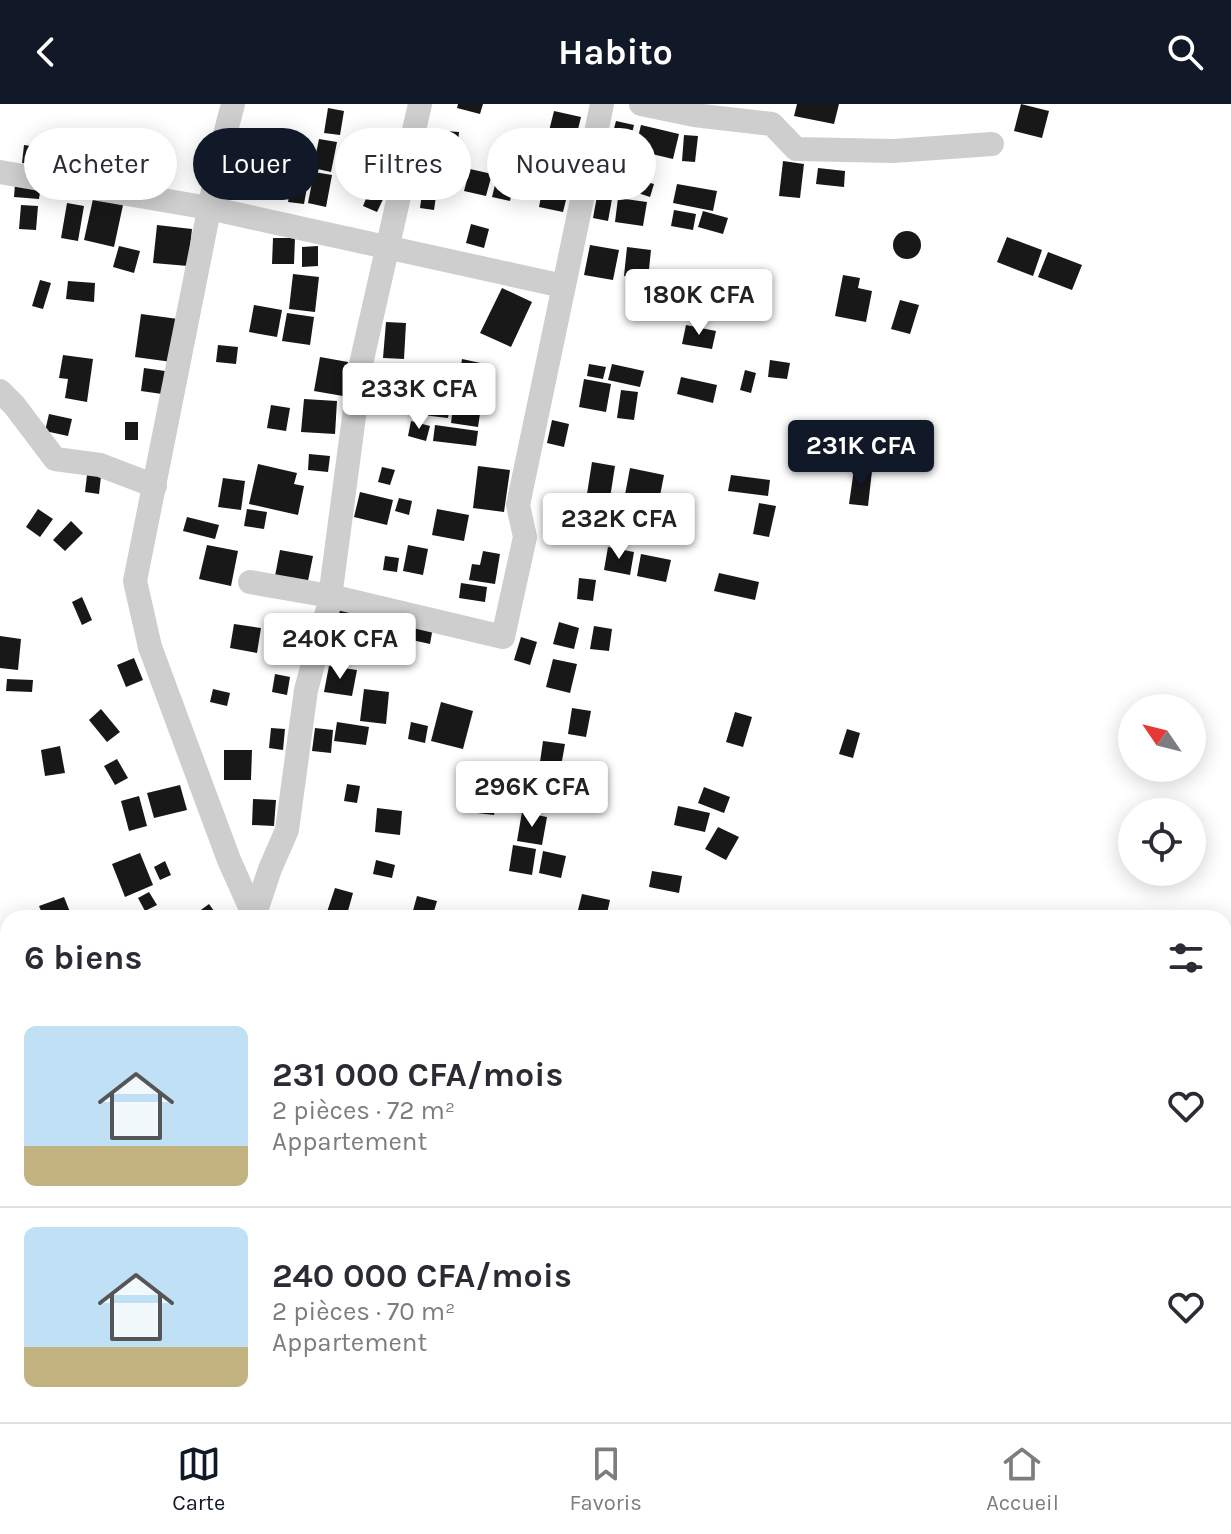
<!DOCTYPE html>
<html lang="fr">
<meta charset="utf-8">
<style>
body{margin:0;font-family:Karla,sans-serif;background:#f2f2f3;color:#2b2b33;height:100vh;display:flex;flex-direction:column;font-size:30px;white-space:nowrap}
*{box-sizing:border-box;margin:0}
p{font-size:26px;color:#7c7c81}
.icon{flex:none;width:44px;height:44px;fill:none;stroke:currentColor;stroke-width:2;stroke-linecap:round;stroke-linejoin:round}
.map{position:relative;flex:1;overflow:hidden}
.details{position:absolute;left:0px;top:806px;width:1232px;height:512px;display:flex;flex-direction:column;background:#fff;border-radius:24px 24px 0 0;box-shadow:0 4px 20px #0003}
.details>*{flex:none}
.guide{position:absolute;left:24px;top:24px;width:800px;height:72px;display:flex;gap:16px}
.needle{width:52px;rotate:305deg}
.tools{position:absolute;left:1118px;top:590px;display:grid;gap:16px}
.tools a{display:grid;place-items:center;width:88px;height:88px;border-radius:50%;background:#fff;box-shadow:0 4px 20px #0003;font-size:40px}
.price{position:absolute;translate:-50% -68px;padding:0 18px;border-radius:8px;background:#fff;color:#222;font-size:26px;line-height:52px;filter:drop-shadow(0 2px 4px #0008)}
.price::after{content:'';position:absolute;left:50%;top:48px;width:24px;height:18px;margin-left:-12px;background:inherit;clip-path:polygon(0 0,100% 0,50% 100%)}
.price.active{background:#111827;color:#fff}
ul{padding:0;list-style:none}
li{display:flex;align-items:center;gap:24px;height:200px;padding:0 24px}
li+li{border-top:2px solid #e1e1e2}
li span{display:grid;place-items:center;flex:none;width:224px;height:160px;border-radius:12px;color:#555}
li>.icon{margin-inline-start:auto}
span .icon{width:96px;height:96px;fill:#fffc;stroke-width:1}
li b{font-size:34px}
h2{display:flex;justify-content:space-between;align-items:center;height:96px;padding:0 24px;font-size:34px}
.pill{padding:0 28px;border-radius:36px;background:#fff;box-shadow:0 4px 20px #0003;font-size:28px;line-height:72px}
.pill.active{background:#111827;color:#fff}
header{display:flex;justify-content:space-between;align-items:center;height:104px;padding:0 24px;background:#111827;color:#fff;font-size:36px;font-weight:700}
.dock{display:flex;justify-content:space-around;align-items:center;height:112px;border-top:2px solid #e1e1e2;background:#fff;font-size:22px;color:#7c7c81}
.dock a{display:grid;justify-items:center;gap:4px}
.dock .active{color:#111827}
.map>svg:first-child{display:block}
</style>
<header><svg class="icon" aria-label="back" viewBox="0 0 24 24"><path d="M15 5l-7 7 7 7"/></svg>Habito<svg class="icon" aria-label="search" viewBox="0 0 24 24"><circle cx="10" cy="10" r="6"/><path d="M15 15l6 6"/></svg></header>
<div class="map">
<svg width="1231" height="1318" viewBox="0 0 1231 1318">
<rect width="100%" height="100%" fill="#fff"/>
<g fill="#181818">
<polygon points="458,0 483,0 480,10 457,4"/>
<polygon points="797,0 839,0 834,20 794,12"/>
<polygon points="1021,0 1049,7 1042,34 1014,27"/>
<polygon points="328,4 344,7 340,31 324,29"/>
<polygon points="554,7 581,13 575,38 548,31"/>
<polygon points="616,17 634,21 629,41 611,36"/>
<polygon points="641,21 679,30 673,55 635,46"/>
<polygon points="279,26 297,28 295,42 277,39"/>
<polygon points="432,26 459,28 457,51 429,49"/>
<polygon points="684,31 698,32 695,58 682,57"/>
<polygon points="319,35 337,38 331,68 313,64"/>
<polygon points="100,37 135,44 129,76 94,70"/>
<polygon points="24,41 45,44 43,61 22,59"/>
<polygon points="506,41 531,47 526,69 501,63"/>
<polygon points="240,49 256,53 247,93 231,90"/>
<polygon points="371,52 394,56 388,86 352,79 355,65 369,67"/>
<polygon points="783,57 804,60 800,94 779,92"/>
<polygon points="554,61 570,62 569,77 552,76"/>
<polygon points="605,62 631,68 626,89 600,84"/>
<polygon points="818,64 845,67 844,83 816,80"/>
<polygon points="470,65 492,70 486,92 464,87"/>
<polygon points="314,68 332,71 326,103 308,99"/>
<polygon points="293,69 309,72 304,100 288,98"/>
<polygon points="498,69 530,77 526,91 512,87 510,97 492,93"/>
<polygon points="636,75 654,80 650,93 632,87"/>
<polygon points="15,80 41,82 39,95 14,93"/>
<polygon points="677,80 717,87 713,107 673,99"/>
<polygon points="555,81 569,84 563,108 539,103 542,87 553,89"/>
<polygon points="370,85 385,91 377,108 363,102"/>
<polygon points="422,89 436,92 434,106 420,104"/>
<polygon points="597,92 612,95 608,117 593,114"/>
<polygon points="618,94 647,98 643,122 615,118"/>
<polygon points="93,95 123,101 114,143 84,136"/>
<polygon points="67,99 84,102 78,137 61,134"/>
<polygon points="21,101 38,102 36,126 19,125"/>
<polygon points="674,106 696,110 693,126 671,122"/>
<polygon points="703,107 728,114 723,130 698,123"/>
<polygon points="471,120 489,125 484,144 466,139"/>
<polygon points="157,121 192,125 188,162 153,159"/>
<circle cx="907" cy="141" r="14"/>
<polygon points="1007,133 1042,146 1033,172 997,158"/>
<polygon points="273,134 295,134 294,160 272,160"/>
<polygon points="590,141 619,146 613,176 584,171"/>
<polygon points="119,142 140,147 134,169 113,163"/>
<polygon points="318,142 318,162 302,163 302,143"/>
<polygon points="627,143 651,146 648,175 624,172"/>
<polygon points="1048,148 1082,161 1072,186 1038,173"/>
<polygon points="700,167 729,177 724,191 696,183"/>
<polygon points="293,170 319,173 315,208 289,205"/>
<polygon points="843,171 860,174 858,184 872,187 866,218 835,212"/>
<polygon points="40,176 51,179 43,205 32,202"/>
<polygon points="68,177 95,179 94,198 66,195"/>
<polygon points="502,184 532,198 511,243 480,229"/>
<polygon points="900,196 919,201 910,230 891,225"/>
<polygon points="254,201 282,206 277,233 249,228"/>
<polygon points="287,209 314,213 310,241 282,237"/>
<polygon points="141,210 178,215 172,258 135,253"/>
<polygon points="386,218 406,219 404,255 383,254"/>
<polygon points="686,221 716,227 712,245 682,240"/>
<polygon points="218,241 238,243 236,260 216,258"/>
<polygon points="63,251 93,255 87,298 65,294 68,275 59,274"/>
<polygon points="320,253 348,258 343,292 314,287"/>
<polygon points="462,255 485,260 481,279 459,275"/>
<polygon points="770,256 790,259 787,275 768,273"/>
<polygon points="589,260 606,263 603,275 587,272"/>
<polygon points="612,260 644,267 640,283 608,276"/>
<polygon points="144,264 165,267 162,290 141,287"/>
<polygon points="745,266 756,269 751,289 740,286"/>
<polygon points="681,273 717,281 713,299 677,290"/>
<polygon points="584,275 611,280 606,308 579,303"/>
<polygon points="420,276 453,281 448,314 415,310"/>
<polygon points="455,286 483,290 478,323 451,319"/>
<polygon points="621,286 638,288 634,316 617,314"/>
<polygon points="304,295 337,297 335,330 301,328"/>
<polygon points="271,301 290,304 286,327 267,324"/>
<polygon points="49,310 72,315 68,332 45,327"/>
<polygon points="552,316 569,320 564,343 547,339"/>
<polygon points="411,317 430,322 426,337 408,332"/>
<rect x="125" y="318" width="13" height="18"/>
<polygon points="435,321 478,327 476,342 433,337"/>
<polygon points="846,337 877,343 873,361 842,355"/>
<polygon points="309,350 330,352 328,368 308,366"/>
<polygon points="592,358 615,362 607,413 584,409"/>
<polygon points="258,360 297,369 294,380 304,382 298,411 249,400"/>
<polygon points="478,362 510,366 504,408 473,404"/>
<polygon points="382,363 395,366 390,381 378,378"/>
<polygon points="630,364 664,371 658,402 624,396"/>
<polygon points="854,365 872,367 868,402 849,400"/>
<polygon points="87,371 101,372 99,390 85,388"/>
<polygon points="731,371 770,376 768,392 728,387"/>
<polygon points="223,374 245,377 241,406 218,403"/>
<polygon points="360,388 393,396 387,421 354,413"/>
<polygon points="399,394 412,397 409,411 395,407"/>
<polygon points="759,399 776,402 769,433 753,430"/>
<polygon points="38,405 53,415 40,433 26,423"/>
<polygon points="247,405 267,408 264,425 244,422"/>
<polygon points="437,405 469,411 464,437 432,431"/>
<polygon points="187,413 219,421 215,435 183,427"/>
<polygon points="594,416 606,418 604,438 592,436"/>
<polygon points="71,417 83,429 65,447 53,436"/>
<polygon points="207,441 238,447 231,482 199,475"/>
<polygon points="408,441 428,445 423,471 403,467"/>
<polygon points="608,443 634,448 630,471 604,466"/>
<polygon points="280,446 313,452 308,477 275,472"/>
<polygon points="483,447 500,450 495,480 469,476 472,460 480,461"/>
<polygon points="641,450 671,456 666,478 637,472"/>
<polygon points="385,452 399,454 397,468 383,466"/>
<polygon points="719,469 759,478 755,496 714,487"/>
<polygon points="579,474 596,476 593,497 577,495"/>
<polygon points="461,479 487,483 485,498 459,494"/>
<polygon points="82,493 92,516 82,521 72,498"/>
<polygon points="338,504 356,506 352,533 334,530"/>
<polygon points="383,518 407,522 404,543 380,539"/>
<polygon points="559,518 579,524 574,545 553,540"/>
<polygon points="234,520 261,524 257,549 230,544"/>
<polygon points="416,520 433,523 430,540 412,536"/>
<polygon points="594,522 612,525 609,547 590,545"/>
<polygon points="268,525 289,526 287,552 266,551"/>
<polygon points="0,532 21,535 18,566 0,564"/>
<polygon points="521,533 537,538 530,561 514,556"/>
<polygon points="134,554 143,576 126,583 117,561"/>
<polygon points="553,555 577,560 570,589 546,583"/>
<polygon points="329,562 357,566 352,592 324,588"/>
<polygon points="275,570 290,573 287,591 272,588"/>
<polygon points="7,575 33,576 32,588 6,587"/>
<polygon points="213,585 230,589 227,602 210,598"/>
<polygon points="364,585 389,588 386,620 360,617"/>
<polygon points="441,598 473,607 463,645 431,637"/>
<polygon points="572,604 591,607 586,633 568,630"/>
<polygon points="101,605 120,628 107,638 89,616"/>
<polygon points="735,608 752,613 743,643 726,638"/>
<polygon points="337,618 369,623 366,641 334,637"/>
<polygon points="411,618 428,622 425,639 408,635"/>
<polygon points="271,624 285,625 283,646 269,644"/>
<polygon points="315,624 333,626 331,649 312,647"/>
<polygon points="847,625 860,629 853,654 839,650"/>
<polygon points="543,637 565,640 560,668 539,665"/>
<polygon points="60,642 65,669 45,672 41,646"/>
<polygon points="224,646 252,646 251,676 224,676"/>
<polygon points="117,655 128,674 115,681 104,662"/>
<polygon points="347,680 360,682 357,699 344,697"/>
<polygon points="180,681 187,706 154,714 147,689"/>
<polygon points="704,683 730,693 724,709 698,699"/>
<polygon points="481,686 498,688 494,711 477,709"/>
<polygon points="139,692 147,722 129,727 121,697"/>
<polygon points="253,695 276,696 274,722 252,721"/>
<polygon points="678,702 710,709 705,728 674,721"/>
<polygon points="377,704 402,707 400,731 375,728"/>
<polygon points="522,708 547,713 542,741 517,737"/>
<polygon points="718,723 739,733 726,756 705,745"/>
<polygon points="513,741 536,745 532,771 509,767"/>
<polygon points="543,747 566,752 561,774 539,769"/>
<polygon points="140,749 153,781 125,793 112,760"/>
<polygon points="376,756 395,761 392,774 373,770"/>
<polygon points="165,757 171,771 160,776 154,763"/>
<polygon points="652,767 682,772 679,789 649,783"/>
<polygon points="335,784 353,789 346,814 327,808"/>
<polygon points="149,788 157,801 145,807 138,794"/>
<polygon points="582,790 610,796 606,814 576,814"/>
<polygon points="417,792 437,797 432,814 411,814"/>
<polygon points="64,793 72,813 44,814 39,802"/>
<polygon points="209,800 219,814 190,814"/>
<rect x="0" y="1008" width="8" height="29"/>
<polygon points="68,1310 91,1310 98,1312 97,1318 66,1318"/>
</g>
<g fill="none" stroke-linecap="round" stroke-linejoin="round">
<g stroke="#cecece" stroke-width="24">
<polyline points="233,0 221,46 135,477 150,543 229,756 255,814"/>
<polyline points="641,0 694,11 772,20 796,45 893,47 992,40"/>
<polyline points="0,68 209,104 563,182"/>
<polyline points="0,287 14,301 55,355 100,361 155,382"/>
<polyline points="250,478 330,492 503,533 525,433 518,401 602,0"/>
<polyline points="254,813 270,765 287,726 306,586 329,501 361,260 420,0"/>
<polyline points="465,1310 468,1318"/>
</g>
</g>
</svg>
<div class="tools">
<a><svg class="needle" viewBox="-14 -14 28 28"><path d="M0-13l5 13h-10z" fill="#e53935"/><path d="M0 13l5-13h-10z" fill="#7c7c81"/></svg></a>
<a><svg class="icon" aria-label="locate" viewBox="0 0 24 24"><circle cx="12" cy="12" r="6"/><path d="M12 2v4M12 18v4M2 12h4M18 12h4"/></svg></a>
</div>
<b class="price" style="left:699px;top:233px">180K CFA</b>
<b class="price" style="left:419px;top:327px">233K CFA</b>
<b class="price active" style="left:861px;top:384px">231K CFA</b>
<b class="price" style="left:619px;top:457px">232K CFA</b>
<b class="price" style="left:340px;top:577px">240K CFA</b>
<b class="price" style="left:532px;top:725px">296K CFA</b>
<div class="guide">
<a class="pill">Acheter</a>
<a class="pill active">Louer</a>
<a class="pill">Filtres</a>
<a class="pill">Nouveau</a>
</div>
<section class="details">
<h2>6 biens<svg class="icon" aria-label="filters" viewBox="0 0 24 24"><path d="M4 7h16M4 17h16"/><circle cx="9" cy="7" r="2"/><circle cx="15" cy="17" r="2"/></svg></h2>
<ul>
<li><span style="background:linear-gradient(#bfe0f5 75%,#c2b280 0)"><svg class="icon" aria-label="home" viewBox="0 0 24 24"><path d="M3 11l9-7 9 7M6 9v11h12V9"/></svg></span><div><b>231 000 CFA/mois</b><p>2 pièces · 72 m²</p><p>Appartement</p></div><svg class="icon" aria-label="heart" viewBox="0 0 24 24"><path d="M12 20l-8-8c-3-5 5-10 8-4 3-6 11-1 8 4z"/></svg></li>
<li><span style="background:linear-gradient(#bfe0f5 75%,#c2b280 0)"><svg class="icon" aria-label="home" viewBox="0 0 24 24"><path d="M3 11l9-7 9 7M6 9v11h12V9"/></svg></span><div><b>240 000 CFA/mois</b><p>2 pièces · 70 m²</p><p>Appartement</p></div><svg class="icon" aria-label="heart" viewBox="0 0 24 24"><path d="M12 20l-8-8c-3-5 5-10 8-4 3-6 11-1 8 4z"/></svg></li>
</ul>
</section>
</div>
<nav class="dock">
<a class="active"><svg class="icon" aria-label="map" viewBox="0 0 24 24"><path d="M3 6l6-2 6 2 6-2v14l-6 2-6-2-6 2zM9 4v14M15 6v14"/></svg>Carte</a>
<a><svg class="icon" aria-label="saved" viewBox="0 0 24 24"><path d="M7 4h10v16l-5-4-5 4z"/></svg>Favoris</a>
<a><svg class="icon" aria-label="home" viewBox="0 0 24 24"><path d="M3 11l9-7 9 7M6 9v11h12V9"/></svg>Accueil</a>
</nav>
